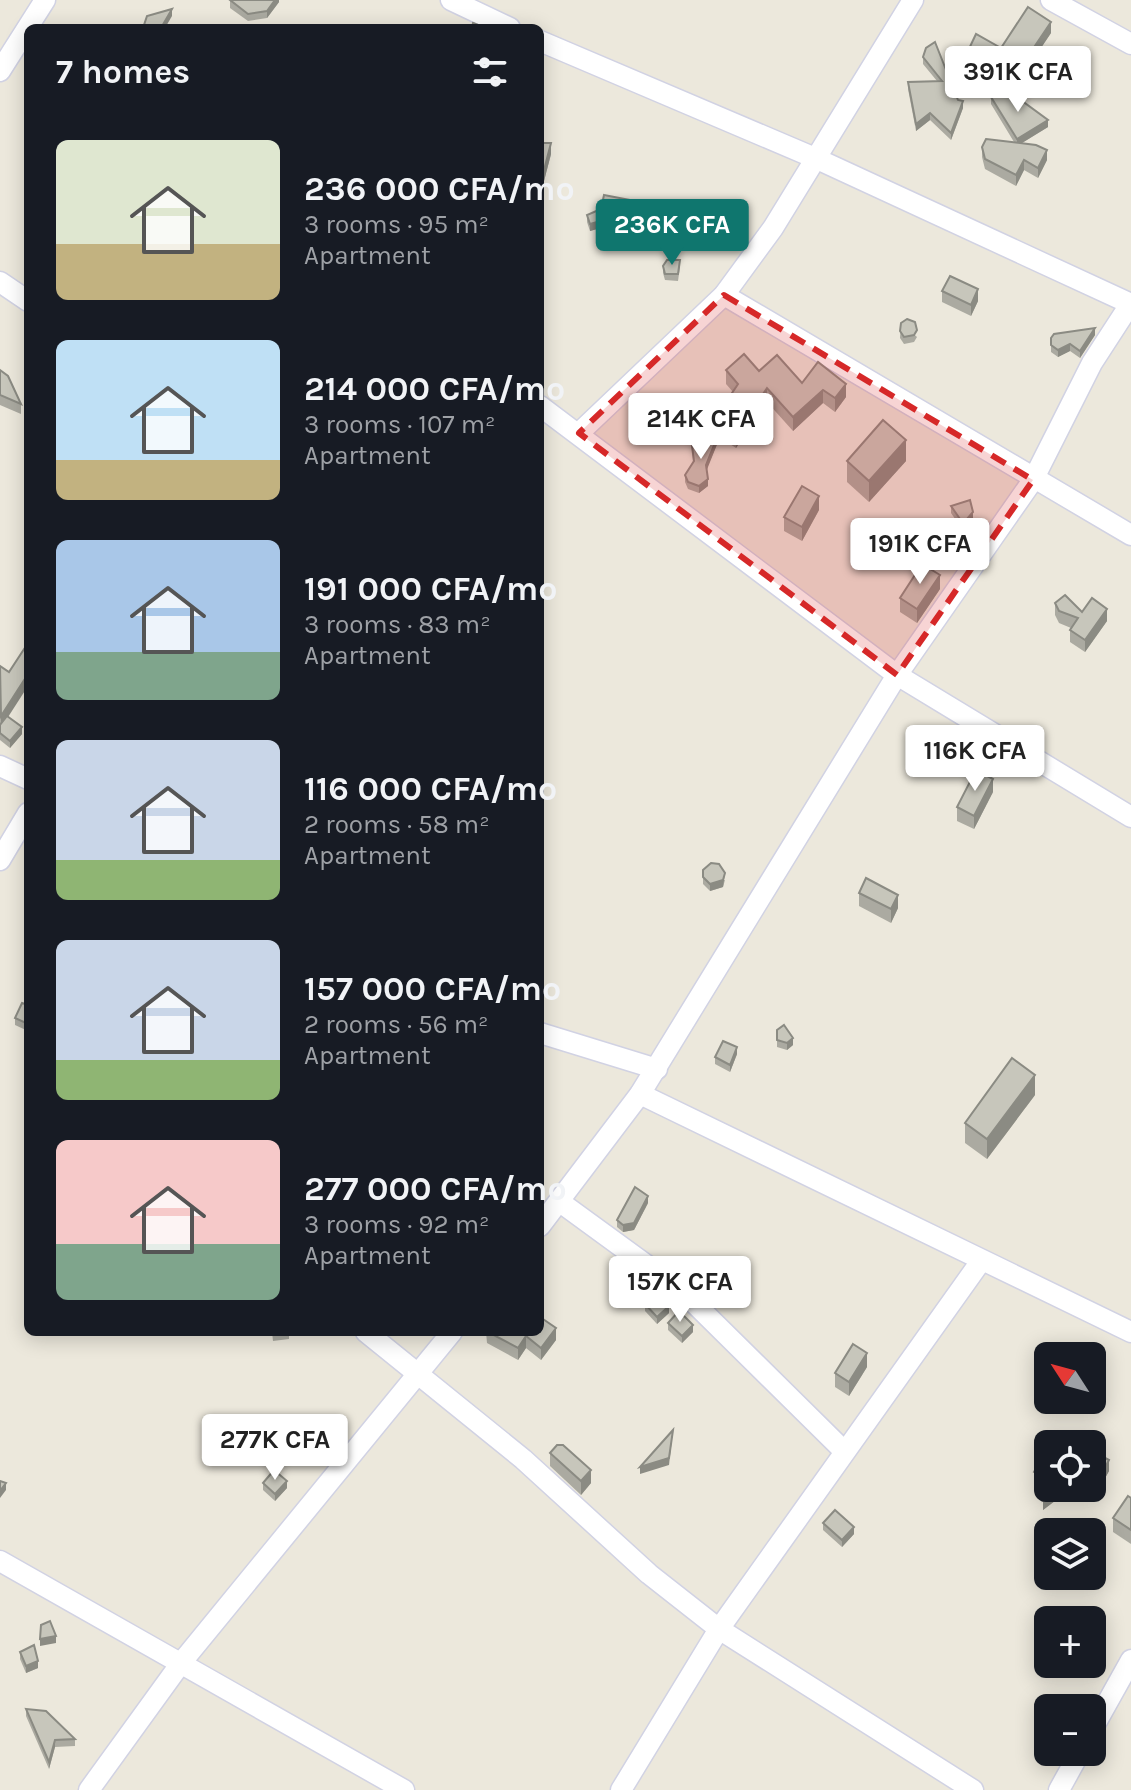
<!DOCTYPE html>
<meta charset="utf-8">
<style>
body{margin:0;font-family:Karla,sans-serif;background:#242831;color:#f1f3f6;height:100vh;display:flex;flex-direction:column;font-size:30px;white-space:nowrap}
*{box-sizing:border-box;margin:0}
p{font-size:26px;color:#9ea1a6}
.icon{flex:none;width:44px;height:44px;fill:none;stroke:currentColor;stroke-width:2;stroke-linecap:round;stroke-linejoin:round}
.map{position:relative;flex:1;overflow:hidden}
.side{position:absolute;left:24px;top:24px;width:520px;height:1312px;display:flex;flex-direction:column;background:#171b24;border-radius:12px;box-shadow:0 4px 20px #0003}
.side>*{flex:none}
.needle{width:52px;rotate:306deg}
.controls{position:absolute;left:1034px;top:1342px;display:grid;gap:16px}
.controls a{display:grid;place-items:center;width:72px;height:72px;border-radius:12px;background:#171b24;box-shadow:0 4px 20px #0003;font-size:40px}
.price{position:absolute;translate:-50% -68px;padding:0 18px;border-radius:8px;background:#fff;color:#222;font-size:26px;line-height:52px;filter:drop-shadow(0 2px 4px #0008)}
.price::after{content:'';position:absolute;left:50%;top:48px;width:24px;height:18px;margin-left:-12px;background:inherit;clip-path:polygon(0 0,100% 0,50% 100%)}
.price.selected{background:#0f766e;color:#fff}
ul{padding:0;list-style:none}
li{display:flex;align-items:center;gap:24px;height:200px;padding:0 32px}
li span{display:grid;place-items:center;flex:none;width:224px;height:160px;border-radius:12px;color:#555}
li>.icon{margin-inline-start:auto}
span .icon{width:96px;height:96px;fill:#fffc;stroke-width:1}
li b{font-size:34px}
h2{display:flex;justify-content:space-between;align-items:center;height:96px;padding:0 32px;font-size:34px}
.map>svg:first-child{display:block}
</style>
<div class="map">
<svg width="1131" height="1790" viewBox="0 0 1131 1790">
<rect width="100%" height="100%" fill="#ece8dc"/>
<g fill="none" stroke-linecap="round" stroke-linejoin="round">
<defs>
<g id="street">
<polyline points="451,0 510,28"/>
<polyline points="1051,0 1131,44"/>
<polyline points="540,41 815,158 1131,304"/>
<polyline points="0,71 45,0"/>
<polyline points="0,282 28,301"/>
<polyline points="724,295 1131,535"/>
<polyline points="540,406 897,675 1131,817"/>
<polyline points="579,433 724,295 773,228 913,0"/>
<polyline points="0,766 28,779"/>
<polyline points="0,860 28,813"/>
<polyline points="540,1033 657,1069"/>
<polyline points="640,1094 1131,1332"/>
<polyline points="560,1202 682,1291 844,1451"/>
<polyline points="540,1226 640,1094 897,675 1033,480 1092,363 1131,303"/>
<polyline points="366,1332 523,1459 649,1574 719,1629 973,1790"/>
<polyline points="0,1561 404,1790"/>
<polyline points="1092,1730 1131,1660"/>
<polyline points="89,1790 181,1663 452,1332"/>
<polyline points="621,1790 719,1629 981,1261"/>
<polyline points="1059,1790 1080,1752"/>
</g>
</defs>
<use href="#street" stroke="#d1d2e3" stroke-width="23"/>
<use href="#street" stroke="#fff" stroke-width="20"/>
</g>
<g fill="#abaaa1">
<polygon points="230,0 279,0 279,2 267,18 248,21 230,8"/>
<polygon points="1051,33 1012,91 966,66 966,55 1001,48"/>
<polygon points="923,57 963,108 951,140 930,120 916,131 908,89 908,82 937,81 923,64"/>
<polygon points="991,97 1048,127 1022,143 1047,160 1038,178 1024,170 1016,186 985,169 982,157 982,147 1014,142 991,104"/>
<polygon points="540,143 551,154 544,181 540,181"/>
<polygon points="661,213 617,224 616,229 604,227 590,231 587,222 587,215"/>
<polygon points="663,266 680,267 678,281 665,280 663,273"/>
<polygon points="942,291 978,301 971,316 942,302"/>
<polygon points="901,323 917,337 914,342 904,344 900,338"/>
<polygon points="1095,335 1080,358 1070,351 1058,357 1051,352 1051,338"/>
<polygon points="0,370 21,404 21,414 0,405"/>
<polygon points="726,370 759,371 802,383 846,397 835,412 823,403 793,431 767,402 736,448 718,436 718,442 706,470 708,486 699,493 688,489 685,482 685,475 693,462 692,446 717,435 714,434 714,420 733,392 726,384"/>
<polygon points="847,461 906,461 869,502 847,482"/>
<polygon points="951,506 973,519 967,526 960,526 951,513"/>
<polygon points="819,510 802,541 784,531 784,517"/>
<polygon points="940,589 917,623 900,612 900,598"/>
<polygon points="1055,603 1107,621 1085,652 1070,642 1070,630 1071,628 1059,623 1055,615"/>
<polygon points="0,666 8,716 22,734 10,748 0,740"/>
<polygon points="993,792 974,829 957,821 957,807"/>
<polygon points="703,877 725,880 723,887 710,891 703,884"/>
<polygon points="859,893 898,908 891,923 859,906"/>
<polygon points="28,1005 28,1031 15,1025 15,1018"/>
<polygon points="777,1030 793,1045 787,1050 777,1047"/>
<polygon points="737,1054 730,1072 715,1064 715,1057"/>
<polygon points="1035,1095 987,1159 965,1143 965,1123"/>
<polygon points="648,1203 634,1230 623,1232 617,1227 617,1220"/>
<polygon points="645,1304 669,1313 657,1324 645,1311"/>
<polygon points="668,1323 693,1332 682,1343 668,1330"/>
<polygon points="272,1332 289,1332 289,1339 273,1341"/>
<polygon points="486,1332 540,1332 556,1340 541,1360 526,1348 518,1360 487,1343"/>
<polygon points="867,1367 849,1396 835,1387 835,1373"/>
<polygon points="1048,1448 1064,1494 1043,1510 1044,1489 1034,1483 1034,1472"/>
<polygon points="1092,1451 1109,1471 1100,1487 1092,1483"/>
<polygon points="550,1453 591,1483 581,1495 550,1466"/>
<polygon points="263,1483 287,1488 275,1501 263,1490"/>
<polygon points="1131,1498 1131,1544 1113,1532 1113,1518"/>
<polygon points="823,1523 854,1534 842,1547 823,1530"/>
<polygon points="20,1652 38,1668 26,1673 20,1659"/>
<polygon points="26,1709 75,1739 75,1746 55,1747 49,1769 26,1716"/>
</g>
<g fill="#8b8b83">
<polygon points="275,0 279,0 279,2 267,18 267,11"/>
<polygon points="172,9 172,16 165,28 161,28"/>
<polygon points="1051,22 1051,33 1012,91 1012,80"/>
<polygon points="963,101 963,108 951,140 951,133"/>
<polygon points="930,113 930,120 916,131 916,124"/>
<polygon points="1048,120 1048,127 1017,146 1017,139"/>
<polygon points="551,143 551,154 544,181 544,170"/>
<polygon points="1047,150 1047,160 1038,178 1038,168"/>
<polygon points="1024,160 1024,170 1016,186 1016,175"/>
<polygon points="661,206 661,213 617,224 616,229 617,217"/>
<polygon points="604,220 604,227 590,231 590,224"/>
<polygon points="978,289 978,301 971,316 971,305"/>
<polygon points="1095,328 1095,335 1080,358 1080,351"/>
<polygon points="1070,344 1070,351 1058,357 1058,350"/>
<polygon points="846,384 846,397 835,412 835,398"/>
<polygon points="767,388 767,402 736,448 736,434"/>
<polygon points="823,390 823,403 793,431 793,417"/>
<polygon points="718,435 718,442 706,472 706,465"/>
<polygon points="906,440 906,461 869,502 869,481"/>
<polygon points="708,479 708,486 699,493 699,486"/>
<polygon points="819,496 819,510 802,541 802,527"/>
<polygon points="973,512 973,519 967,526 967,519"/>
<polygon points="940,575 940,589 917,623 917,609"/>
<polygon points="1107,609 1107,621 1085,652 1085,640"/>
<polygon points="28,674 28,686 1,728 1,716"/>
<polygon points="22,727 22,734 10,748 10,741"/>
<polygon points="993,779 993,792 974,829 974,816"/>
<polygon points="725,873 723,887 710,891 710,884"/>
<polygon points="898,895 898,908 891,923 891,909"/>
<polygon points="793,1038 793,1045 787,1050 787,1043"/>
<polygon points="737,1047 737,1054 730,1072 730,1065"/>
<polygon points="1035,1075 1035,1095 987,1159 987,1139"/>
<polygon points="648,1196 648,1203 634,1230 623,1232 623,1225"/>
<polygon points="669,1306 669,1313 657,1324 657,1317"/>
<polygon points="693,1325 693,1332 682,1343 682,1336"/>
<polygon points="556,1328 556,1340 541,1360 541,1348"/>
<polygon points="526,1336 526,1348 518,1360 518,1348"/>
<polygon points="867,1353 867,1367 849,1396 849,1382"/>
<polygon points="673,1430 669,1465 640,1474 640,1467"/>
<polygon points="1109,1460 1109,1471 1100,1487 1100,1477"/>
<polygon points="591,1470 591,1483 581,1495 581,1481"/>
<polygon points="287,1481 287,1488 275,1501 275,1494"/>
<polygon points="6,1483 6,1490 0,1498 0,1491"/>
<polygon points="1059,1488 1068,1488 1064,1494 1043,1510 1043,1500"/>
<polygon points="854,1527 854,1534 842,1547 842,1540"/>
<polygon points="56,1636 56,1643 40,1646 40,1639"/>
<polygon points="38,1661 38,1668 26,1673 26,1666"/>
<polygon points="55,1740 55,1747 49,1769 49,1762"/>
</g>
<g fill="#c7c6bb" stroke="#8b8b83" stroke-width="2">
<polygon points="230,0 275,0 267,11 248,14"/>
<polygon points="1028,7 1051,22 1012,80 966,55 976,34 1001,48"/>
<polygon points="172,9 161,28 147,28 144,25 147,16"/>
<polygon points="473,23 486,28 472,28"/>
<polygon points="935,42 958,100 963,101 951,133 930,113 916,124 908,82 942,81 923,57 926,48"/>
<polygon points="1010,92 1048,120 1017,139 991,97"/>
<polygon points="986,139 1036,145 1047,150 1038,168 1024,160 1016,175 985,159 982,147"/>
<polygon points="540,143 551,143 544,170 540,170"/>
<polygon points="604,195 661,206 617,217 616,222 604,220 590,224 587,215 601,209"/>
<polygon points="667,260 680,260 678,274 665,274 663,266"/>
<polygon points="950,276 978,289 971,305 942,291"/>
<polygon points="907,319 915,322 917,330 914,335 904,337 900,331 901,323"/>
<polygon points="1095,328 1080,351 1070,344 1058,350 1051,345 1051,338 1054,334"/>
<polygon points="744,354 759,371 777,355 802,383 818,362 846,384 835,398 823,390 793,417 767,388 736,434 714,420 738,384 726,370"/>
<polygon points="0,370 8,376 21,404 0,395"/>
<polygon points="883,420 906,440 869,481 847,461"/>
<polygon points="718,435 706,465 708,479 699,486 688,482 685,475 694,461 692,446 697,441"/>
<polygon points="802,486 819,496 802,527 784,517"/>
<polygon points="970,500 973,512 967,519 960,519 951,506"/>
<polygon points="922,564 940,575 917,609 900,598"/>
<polygon points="1065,595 1082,612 1092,598 1107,609 1085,640 1070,630 1078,618 1059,611 1055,603"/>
<polygon points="28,643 28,674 1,716 0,666 9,672"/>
<polygon points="7,716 22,727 10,741 0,733 0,725"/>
<polygon points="976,770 993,779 974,816 957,807"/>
<polygon points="711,863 719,864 725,873 723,880 710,884 703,877 703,870"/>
<polygon points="866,878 898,895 891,909 859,893"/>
<polygon points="22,1003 28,1005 28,1024 15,1018"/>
<polygon points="784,1025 793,1038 787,1043 777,1040 777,1030"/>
<polygon points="723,1041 737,1047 730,1065 715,1057"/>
<polygon points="1012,1058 1035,1075 987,1139 965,1123"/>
<polygon points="635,1187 648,1196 634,1223 623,1225 617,1220"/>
<polygon points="656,1293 669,1306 657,1317 645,1304"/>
<polygon points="679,1311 693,1325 682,1336 668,1323"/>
<polygon points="540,1317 556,1328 541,1348 526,1336 518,1348 488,1332 540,1332"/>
<polygon points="853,1344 867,1353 849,1382 835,1373"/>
<polygon points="673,1430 669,1458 640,1467"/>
<polygon points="1057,1432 1079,1444 1050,1444"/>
<polygon points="557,1445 563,1445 591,1470 581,1481 550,1453"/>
<polygon points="1048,1448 1048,1488 1059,1488 1043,1500 1045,1479 1034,1472"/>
<polygon points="1092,1451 1109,1460 1100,1477 1092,1472"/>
<polygon points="274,1470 287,1481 275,1494 263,1483"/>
<polygon points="0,1481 6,1483 0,1491"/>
<polygon points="1128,1496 1131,1498 1131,1530 1113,1518"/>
<polygon points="835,1510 854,1527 842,1540 823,1523"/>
<polygon points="50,1621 56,1636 40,1639 41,1625"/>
<polygon points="34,1645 38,1661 26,1666 20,1652"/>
<polygon points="26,1709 46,1711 75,1739 55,1740 49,1762"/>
</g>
<path fill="#d62828" fill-opacity="0.2" stroke="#d62828" stroke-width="6" stroke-dasharray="16 10" stroke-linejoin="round" d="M724,295L1033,480L897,675L579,433Z"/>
</svg>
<div class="controls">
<a><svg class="needle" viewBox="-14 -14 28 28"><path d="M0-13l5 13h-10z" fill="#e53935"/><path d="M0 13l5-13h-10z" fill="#9ea1a6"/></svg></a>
<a><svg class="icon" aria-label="locate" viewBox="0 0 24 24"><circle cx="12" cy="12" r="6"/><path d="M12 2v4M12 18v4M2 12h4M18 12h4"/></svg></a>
<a><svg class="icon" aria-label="layers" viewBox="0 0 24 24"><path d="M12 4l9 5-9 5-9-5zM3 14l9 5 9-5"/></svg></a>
<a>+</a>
<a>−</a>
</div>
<b class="price" style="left:1018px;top:114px">391K CFA</b>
<b class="price selected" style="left:672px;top:267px">236K CFA</b>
<b class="price" style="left:701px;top:461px">214K CFA</b>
<b class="price" style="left:920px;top:586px">191K CFA</b>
<b class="price" style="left:975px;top:793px">116K CFA</b>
<b class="price" style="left:680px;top:1324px">157K CFA</b>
<b class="price" style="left:275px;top:1482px">277K CFA</b>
<section class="side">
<h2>7 homes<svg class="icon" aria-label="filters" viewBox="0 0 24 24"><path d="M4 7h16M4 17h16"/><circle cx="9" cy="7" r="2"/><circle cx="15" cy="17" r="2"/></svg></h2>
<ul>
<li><span style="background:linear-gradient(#dfe7d0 65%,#c2b280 0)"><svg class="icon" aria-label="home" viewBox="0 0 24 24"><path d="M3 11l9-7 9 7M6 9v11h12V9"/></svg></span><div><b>236 000 CFA/mo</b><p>3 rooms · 95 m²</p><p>Apartment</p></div></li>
<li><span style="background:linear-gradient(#bfe0f5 75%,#c2b280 0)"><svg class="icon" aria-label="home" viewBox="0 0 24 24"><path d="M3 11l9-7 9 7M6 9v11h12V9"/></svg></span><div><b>214 000 CFA/mo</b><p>3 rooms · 107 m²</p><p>Apartment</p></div></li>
<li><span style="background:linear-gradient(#a9c7e8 70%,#7fa58c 0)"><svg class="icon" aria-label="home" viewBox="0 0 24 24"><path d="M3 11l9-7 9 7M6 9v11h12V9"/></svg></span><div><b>191 000 CFA/mo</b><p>3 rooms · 83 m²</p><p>Apartment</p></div></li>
<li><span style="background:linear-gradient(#c9d6e8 75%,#8fb573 0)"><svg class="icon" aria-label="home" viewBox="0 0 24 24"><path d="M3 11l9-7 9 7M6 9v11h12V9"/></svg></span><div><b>116 000 CFA/mo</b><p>2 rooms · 58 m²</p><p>Apartment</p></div></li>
<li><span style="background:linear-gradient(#c9d6e8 75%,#8fb573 0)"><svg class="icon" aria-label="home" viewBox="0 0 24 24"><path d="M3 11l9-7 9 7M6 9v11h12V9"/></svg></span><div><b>157 000 CFA/mo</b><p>2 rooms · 56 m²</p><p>Apartment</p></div></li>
<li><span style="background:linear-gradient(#f6c9c9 65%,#7fa58c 0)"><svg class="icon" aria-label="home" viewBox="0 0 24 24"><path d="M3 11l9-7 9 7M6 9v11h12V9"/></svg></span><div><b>277 000 CFA/mo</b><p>3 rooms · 92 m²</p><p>Apartment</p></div></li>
</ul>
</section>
</div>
